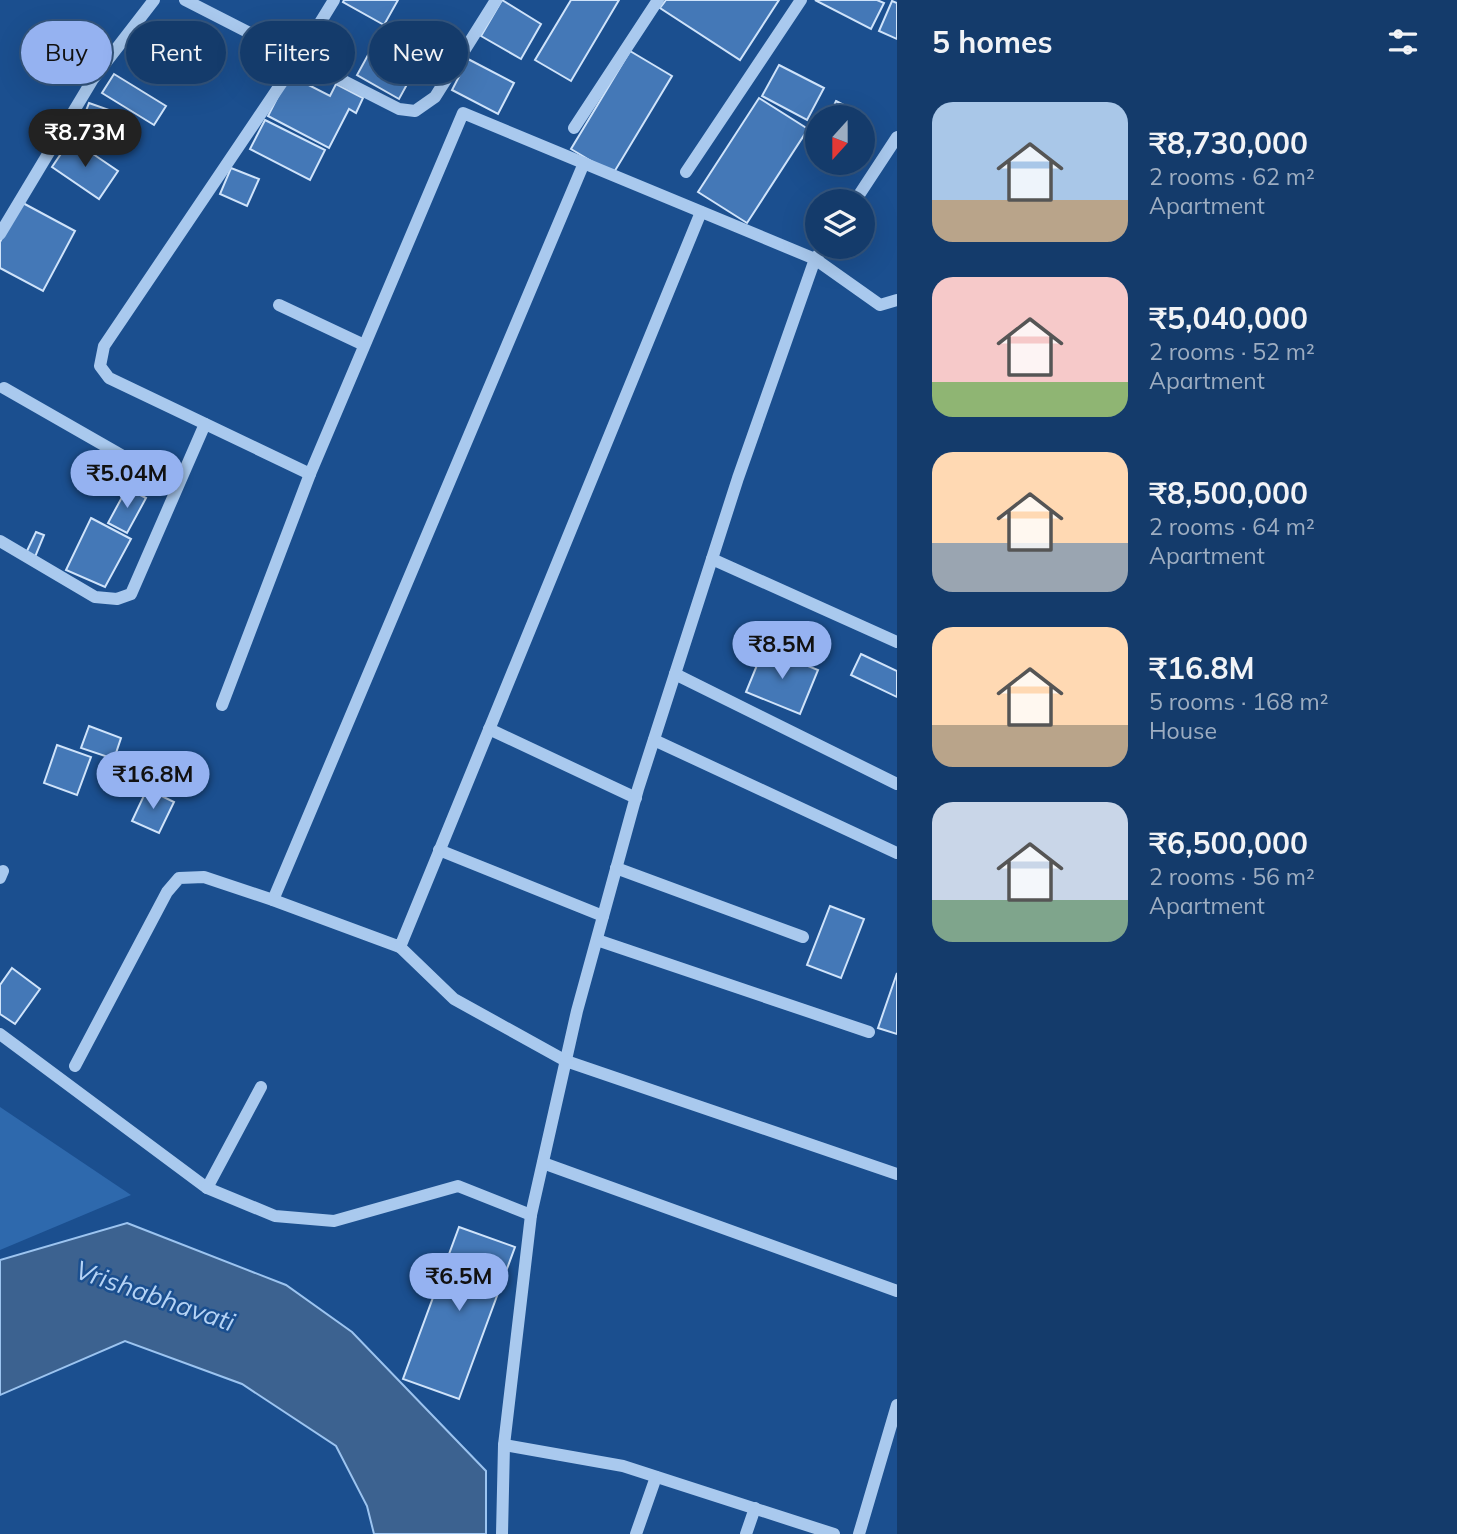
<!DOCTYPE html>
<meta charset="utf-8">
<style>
body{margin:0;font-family:Mulish,sans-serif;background:#214673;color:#f1f3f6;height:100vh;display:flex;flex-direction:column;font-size:26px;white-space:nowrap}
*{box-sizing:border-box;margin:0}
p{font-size:23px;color:#9dadc1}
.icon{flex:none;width:38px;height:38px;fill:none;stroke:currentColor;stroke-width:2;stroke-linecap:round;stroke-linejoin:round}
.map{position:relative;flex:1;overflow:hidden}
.drawer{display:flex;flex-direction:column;background:#143b6b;width:560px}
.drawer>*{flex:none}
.guide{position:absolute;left:21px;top:21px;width:665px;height:63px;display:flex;gap:14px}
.needle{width:46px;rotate:201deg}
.tools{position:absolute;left:805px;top:105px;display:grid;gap:14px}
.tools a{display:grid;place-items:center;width:70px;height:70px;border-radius:50%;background:#143b6b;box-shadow:0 7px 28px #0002,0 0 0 2px #33557e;font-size:35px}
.price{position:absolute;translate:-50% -60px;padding:0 16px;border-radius:24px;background:#95b2f1;color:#111;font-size:23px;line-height:46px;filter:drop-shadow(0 2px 4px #0008)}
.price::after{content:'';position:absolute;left:50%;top:42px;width:21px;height:16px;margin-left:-10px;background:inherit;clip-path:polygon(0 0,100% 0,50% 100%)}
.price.on{background:#222;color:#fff}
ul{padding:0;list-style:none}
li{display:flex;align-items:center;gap:21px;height:175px;padding:0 35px}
li span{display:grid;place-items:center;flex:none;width:196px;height:140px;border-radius:21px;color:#555}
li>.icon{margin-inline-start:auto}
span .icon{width:84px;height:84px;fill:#fffc;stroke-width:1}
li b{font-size:30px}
h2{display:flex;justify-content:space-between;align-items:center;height:84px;padding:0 35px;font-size:30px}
.tag{padding:0 24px;border-radius:32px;background:#143b6b;box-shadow:0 7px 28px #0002,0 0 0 2px #33557e;font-size:24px;line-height:63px}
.tag.on{background:#95b2f1;color:#111}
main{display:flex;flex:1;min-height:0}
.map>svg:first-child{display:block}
</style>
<main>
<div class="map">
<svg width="897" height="1534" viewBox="0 0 897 1534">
<rect width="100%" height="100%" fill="#1b4f8f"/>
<polygon fill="#2e69ad" points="0,1107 131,1195 0,1250"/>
<polygon fill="#3c6290" stroke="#9cc4f0" stroke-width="2" points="127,1223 286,1285 352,1332 486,1471 486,1534 374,1534 367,1506 336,1446 242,1384 125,1341 0,1395 0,1260"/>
<g fill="#4478b7" stroke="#cfe3fa" stroke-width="2">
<polygon points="344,0 398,0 384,25 343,2"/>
<polygon points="502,0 541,24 521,59 481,36"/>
<polygon points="571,0 619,0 571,81 535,60"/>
<polygon points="666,0 779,0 740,60 660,8"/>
<polygon points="815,0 877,0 884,3 871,29"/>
<polygon points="892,1 897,3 897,39 879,31"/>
<polygon points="379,35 421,59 399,99 357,75"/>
<polygon points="630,51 672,76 613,174 571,149"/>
<polygon points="468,59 514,83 498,114 452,90"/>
<polygon points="779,65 824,88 807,120 762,96"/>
<polygon points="114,74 166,106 154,125 102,93"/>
<polygon points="289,75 330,96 336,84 363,98 356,113 349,109 329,148 268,116"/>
<polygon points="759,98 808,129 747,223 698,192"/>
<polygon points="836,101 863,115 861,117 829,116"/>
<polygon points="89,103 112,111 99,146 76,137"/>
<polygon points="265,120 325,150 310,180 250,149"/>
<polygon points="71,139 118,171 99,199 52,167"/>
<polygon points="231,168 259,179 247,206 220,194"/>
<polygon points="21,202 75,231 43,291 0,268 0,242"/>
<polygon points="127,488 146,498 127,533 108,523"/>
<polygon points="91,518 131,539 105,587 66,570"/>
<polygon points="36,532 44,535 35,557 26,553"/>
<polygon points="764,648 818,670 800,714 746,692"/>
<polygon points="861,654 897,671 897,697 851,675"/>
<polygon points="89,726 121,738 114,759 81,748"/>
<polygon points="57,745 91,757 77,795 44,783"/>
<polygon points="147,789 174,802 159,833 132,821"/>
<polygon points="830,906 864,919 841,978 807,965"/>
<polygon points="12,968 40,989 15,1024 0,1014 0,985"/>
<polygon points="897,973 897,1034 878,1028"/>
<polygon points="459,1227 515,1247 459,1399 403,1379"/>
</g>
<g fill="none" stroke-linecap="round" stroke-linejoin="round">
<g stroke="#a9c9ee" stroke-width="12">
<polyline points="185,0 399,109 415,111 435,97 496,0"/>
<polyline points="574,128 658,0"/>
<polyline points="584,163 273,900 400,947 701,212"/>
<polyline points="686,172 801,0"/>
<polyline points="855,201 897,137"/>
<polyline points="0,234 93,79 154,0"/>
<polyline points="279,305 364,345"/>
<polyline points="4,388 177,487"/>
<polyline points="310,474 109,378 100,366 104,346 299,57 334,0"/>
<polyline points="0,541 95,597 117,599 131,594 205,424"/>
<polyline points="712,559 897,642"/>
<polyline points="675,674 897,784"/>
<polyline points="222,705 310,474 463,113 815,259 880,305 897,300"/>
<polyline points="489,729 636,798"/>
<polyline points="654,740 897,853"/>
<polyline points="439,850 603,916"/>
<polyline points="616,868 803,937"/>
<polyline points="0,878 3,871"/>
<polyline points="597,940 869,1032"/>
<polyline points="400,947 454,999 566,1061 897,1174"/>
<polyline points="0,1034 207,1188 275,1216 334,1221 458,1186 531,1215"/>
<polyline points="75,1066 167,892 179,878 204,877 273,900"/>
<polyline points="543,1163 897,1291"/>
<polyline points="207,1188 261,1087"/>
<polyline points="504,1445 623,1466 834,1534"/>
<polyline points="502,1534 504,1445 531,1215 577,1011 638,789 738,478 815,259 824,247"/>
<polyline points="636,1534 656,1477"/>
<polyline points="746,1534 755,1508"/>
<polyline points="859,1534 897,1405"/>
</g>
</g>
<g text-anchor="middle" stroke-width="5" stroke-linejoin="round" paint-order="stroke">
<g font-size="26" font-style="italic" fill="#b5d3f5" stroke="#1b4f8f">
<text transform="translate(155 1296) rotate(19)" y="9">Vrishabhavati</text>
</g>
</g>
</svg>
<div class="tools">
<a><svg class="needle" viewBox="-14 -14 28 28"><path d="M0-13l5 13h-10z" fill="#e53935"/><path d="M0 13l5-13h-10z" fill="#9dadc1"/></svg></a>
<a><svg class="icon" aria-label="layers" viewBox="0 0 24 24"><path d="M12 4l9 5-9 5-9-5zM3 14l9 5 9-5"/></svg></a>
</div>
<b class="price on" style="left:85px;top:169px">₹8.73M</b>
<b class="price" style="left:127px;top:510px">₹5.04M</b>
<b class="price" style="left:782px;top:681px">₹8.5M</b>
<b class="price" style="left:153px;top:811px">₹16.8M</b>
<b class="price" style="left:459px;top:1313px">₹6.5M</b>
<div class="guide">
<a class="tag on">Buy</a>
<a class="tag">Rent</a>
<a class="tag">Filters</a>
<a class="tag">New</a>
</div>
</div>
<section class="drawer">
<h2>5 homes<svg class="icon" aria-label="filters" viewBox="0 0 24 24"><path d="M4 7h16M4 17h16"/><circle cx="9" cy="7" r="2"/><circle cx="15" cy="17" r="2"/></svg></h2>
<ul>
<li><span style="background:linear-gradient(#a9c7e8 70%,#b9a48a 0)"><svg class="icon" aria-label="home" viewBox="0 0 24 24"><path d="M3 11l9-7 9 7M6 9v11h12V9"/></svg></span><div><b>₹8,730,000</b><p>2 rooms · 62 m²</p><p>Apartment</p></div></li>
<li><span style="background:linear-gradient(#f6c9c9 75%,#8fb573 0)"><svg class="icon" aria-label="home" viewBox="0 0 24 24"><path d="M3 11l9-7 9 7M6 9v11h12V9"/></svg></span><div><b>₹5,040,000</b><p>2 rooms · 52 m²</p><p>Apartment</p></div></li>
<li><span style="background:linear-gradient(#ffd9b3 65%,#9aa5b1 0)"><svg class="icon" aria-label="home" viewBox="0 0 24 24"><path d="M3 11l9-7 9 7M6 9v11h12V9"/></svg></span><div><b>₹8,500,000</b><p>2 rooms · 64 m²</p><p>Apartment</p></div></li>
<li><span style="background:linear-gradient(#ffd9b3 70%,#b9a48a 0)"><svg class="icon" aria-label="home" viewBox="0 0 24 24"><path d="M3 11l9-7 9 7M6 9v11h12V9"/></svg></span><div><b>₹16.8M</b><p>5 rooms · 168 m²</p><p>House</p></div></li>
<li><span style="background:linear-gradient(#c9d6e8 70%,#7fa58c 0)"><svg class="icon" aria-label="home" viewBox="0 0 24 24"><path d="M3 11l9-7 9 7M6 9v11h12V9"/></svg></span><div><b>₹6,500,000</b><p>2 rooms · 56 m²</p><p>Apartment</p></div></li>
</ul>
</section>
</main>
